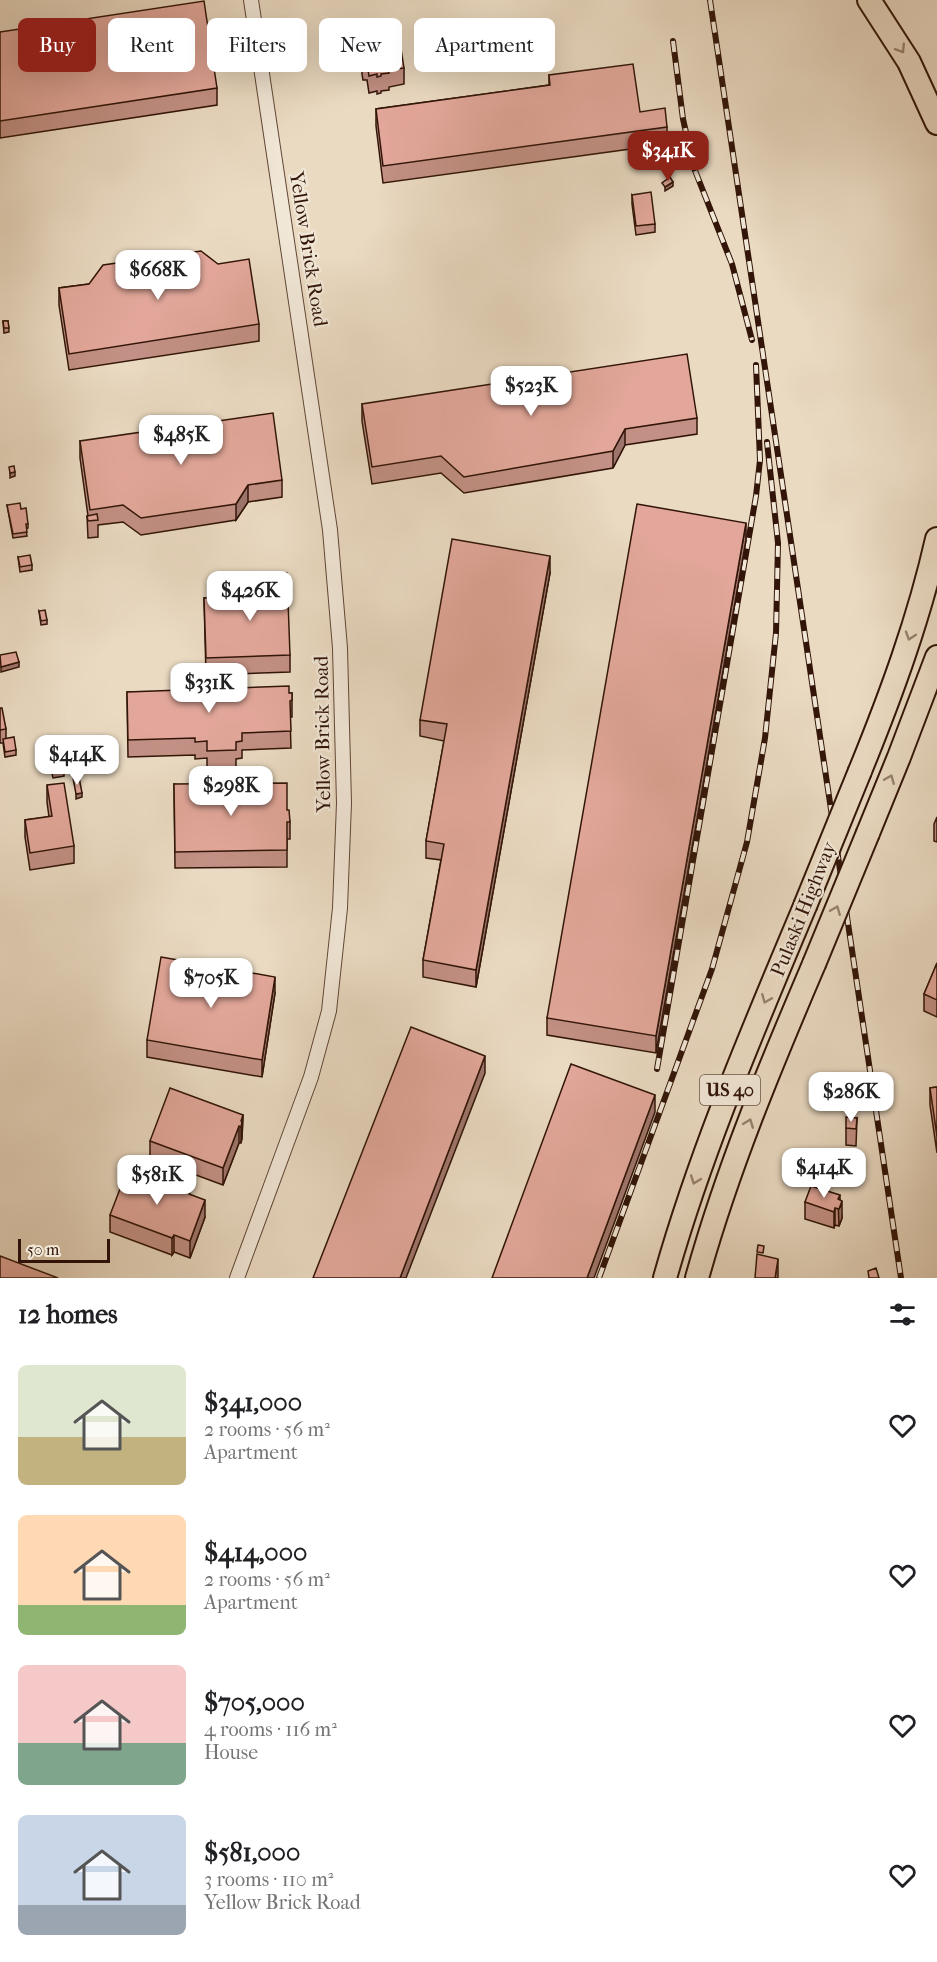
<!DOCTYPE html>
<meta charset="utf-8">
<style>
body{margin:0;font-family:"IM FELL French Canon",serif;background:#f2f2f2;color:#202124;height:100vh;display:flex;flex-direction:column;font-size:22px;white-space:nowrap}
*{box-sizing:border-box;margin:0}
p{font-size:20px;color:#757577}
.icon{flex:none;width:33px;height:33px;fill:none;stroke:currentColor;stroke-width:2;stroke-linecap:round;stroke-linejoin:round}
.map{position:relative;height:1278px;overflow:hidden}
.drawer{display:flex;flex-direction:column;background:#fff;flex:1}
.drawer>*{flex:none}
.guide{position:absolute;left:18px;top:18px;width:600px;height:54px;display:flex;gap:12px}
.scale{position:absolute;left:18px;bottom:15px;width:92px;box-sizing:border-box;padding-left:6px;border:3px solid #321508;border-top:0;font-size:16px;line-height:21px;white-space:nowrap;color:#321508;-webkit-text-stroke:4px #f1e7d7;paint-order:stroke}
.price{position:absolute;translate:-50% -51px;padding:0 14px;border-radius:12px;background:#fff;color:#222;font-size:20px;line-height:39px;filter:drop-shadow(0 2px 3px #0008)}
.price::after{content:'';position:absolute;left:50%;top:36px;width:18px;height:14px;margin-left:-9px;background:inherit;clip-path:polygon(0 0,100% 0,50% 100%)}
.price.selected{background:#8f2418;color:#fff}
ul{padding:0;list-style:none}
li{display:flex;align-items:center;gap:18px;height:150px;padding:0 18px}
li span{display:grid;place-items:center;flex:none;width:168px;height:120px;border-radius:9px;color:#555}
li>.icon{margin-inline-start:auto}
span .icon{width:72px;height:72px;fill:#fffc;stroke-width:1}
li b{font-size:26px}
h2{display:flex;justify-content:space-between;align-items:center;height:72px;padding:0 18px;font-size:26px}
.pill{padding:0 21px;border-radius:9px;background:#fff;box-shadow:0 6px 24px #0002;font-size:21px;line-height:54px}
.pill.selected{background:#8f2418;color:#fff}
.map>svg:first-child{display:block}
</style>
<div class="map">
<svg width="937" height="1278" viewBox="0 0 937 1278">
<rect width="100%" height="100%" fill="#eadac2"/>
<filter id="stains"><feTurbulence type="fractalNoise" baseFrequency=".00333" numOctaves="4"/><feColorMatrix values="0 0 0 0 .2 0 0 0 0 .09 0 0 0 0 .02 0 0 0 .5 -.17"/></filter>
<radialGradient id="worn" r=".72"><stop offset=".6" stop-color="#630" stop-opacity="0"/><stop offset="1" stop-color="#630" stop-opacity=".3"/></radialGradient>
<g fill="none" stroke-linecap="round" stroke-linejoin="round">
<defs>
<polyline id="minor" points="237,1278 311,1077 329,1011 340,908 344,803 340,648 330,530 251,0"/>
<g id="trunk">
<polyline points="869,0 909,62 937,123"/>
<path d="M860,771C891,695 919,619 937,539"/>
<polyline points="868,833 899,757 937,657"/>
<path d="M665,1278C701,1150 754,1028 805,906"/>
<path d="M697,1278C727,1170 770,1067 814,964"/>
</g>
</defs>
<use href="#minor" stroke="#604636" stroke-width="16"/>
<use href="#trunk" stroke="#321508" stroke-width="26"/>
<use href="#minor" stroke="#f1e7d7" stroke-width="14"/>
<use href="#trunk" stroke="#eadac2" stroke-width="22"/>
<defs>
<g id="rail">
<polyline points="710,0 901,1278"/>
<polyline points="673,41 683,119 694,168 732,264 752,340"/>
<polyline points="657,1069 756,496 760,460 756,365"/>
<polyline points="599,1278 712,969 747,842 765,738 776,633 778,543 767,442"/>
</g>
</defs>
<use href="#rail" stroke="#321508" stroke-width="6"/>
<use href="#rail" stroke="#f1e7d7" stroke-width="4" stroke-dasharray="11" stroke-linecap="butt"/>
<defs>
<g id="trunk-bridge">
<polyline points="805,906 860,771"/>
<polyline points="814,964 868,833"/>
</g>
</defs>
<use href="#trunk-bridge" stroke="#321508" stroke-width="26" stroke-linecap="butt"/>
<use href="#trunk-bridge" stroke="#eadac2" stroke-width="22"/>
</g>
<g fill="#c29084" stroke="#321508" stroke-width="1.5">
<polygon points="0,32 217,88 217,105 0,138"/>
<polygon points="364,44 386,52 404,68 404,84 389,87 389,90 381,91 381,93 377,94 377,91 369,93 367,80 363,80 362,74 362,57 364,57"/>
<polygon points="549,75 640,112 667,127 667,144 383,183 376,126 376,109 549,85"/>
<polygon points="632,195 655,224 655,232 636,235 632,204"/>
<polygon points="89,284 259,324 259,341 69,370 59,305 59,288"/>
<polygon points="3,321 8,321 9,332 4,333"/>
<polygon points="362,404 697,418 697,434 625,445 613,468 464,493 441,473 372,484 362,421"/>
<polygon points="80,441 282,480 282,497 248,502 236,520 141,535 123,522 98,525 98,537 88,538 87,516 88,516 80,458"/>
<polygon points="7,505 21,509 28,524 28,528 26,529 27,536 13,538"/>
<polygon points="746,540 656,1053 547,1035 547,1018"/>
<polygon points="18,557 32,565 32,570 20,572"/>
<polygon points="550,573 476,987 423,977 423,960 441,860 426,858 426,841 444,741 420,736 420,720"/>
<polygon points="257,574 290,655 290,672 206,675 204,598 257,596"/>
<polygon points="39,611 47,620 47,624 41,625"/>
<polygon points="127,692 292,693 292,717 290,717 291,748 242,750 242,758 236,759 236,767 207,768 207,758 195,759 195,755 128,757"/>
<polygon points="0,708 6,729 6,739 16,750 16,755 5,757 3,743 0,743"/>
<polygon points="49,752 64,768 64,776 53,778 49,760"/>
<polygon points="174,784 287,810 290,822 290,839 287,839 287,867 175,868"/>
<polygon points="47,785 74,846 74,863 30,870 25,837 25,820 49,817 47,802"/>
<polygon points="937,817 937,842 934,841 934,824"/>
<polygon points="937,963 937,1017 924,1011 924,994"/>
<polygon points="275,993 262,1077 147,1057 147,1040"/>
<polygon points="937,1087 937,1153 930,1105 930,1088"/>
<polygon points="243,1115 242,1138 241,1143 239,1143 223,1185 150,1158 150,1141"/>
<polygon points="857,1118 856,1146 846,1145 846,1128"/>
<polygon points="190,1194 205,1217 190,1258 174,1252 172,1255 110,1232 110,1215"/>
<polygon points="840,1200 842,1218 839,1226 835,1225 834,1228 805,1219 805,1202"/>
</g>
<g fill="#9e756c" stroke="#321508" stroke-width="1.5">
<polygon points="673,182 673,186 665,191 665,187"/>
<polygon points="625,429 625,445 613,468 613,451"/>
<polygon points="15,472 15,476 10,478 10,473"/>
<polygon points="248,485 248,502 236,520 236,504"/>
<polygon points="746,523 746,540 656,1053 656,1036"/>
<polygon points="550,556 550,573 476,987 476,970"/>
<polygon points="19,662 19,667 1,672 1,667"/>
<polygon points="82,793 82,797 76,799 76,794"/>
<polygon points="275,977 275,993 262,1077 262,1060"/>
<polygon points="485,1056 485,1073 406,1278 400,1278"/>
<polygon points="655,1095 655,1112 594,1278 587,1278"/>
<polygon points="243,1115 242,1138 241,1143 241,1121"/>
<polygon points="239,1126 239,1143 223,1185 223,1168"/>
<polygon points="840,1195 840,1208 842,1201 842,1218 839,1226 838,1199"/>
<polygon points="205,1200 205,1217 190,1258 190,1241"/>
<polygon points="835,1208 835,1225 834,1228 834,1212"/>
<polygon points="174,1235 174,1252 172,1255 172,1238"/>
<polygon points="778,1259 778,1278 775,1278"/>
</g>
<g fill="#e2a79a" stroke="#321508" stroke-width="1.5">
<polygon points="204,1 217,88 0,121 0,32"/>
<polygon points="384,41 386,52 401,49 404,68 388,70 389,73 381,74 381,76 377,77 377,74 369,76 367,63 363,63 362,57 366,57 364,44"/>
<polygon points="633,64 640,112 665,108 667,127 383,166 376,109 550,85 549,75"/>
<polygon points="670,177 673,182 665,187 662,183"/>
<polygon points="651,192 655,224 636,226 632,195"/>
<polygon points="201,251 218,264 249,259 259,324 69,354 59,288 89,284 103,265"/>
<polygon points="3,321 8,321 9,328 4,328"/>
<polygon points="687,354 697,418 625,429 613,451 464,477 441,456 372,467 362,404"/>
<polygon points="273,413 282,480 248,485 236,504 141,518 123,505 90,510 80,441"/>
<polygon points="14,466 15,472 10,473 9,467"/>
<polygon points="20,503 21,509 26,508 28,524 26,524 27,532 13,534 7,505"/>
<polygon points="637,504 746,523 656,1036 547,1018"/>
<polygon points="97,514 98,520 88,521 87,516"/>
<polygon points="452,539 550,556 476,970 423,960 444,844 426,841 447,724 420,720"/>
<polygon points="30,555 32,565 20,567 18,557"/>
<polygon points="287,573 290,655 206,658 204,598 258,596 257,574"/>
<polygon points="45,610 47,620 41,621 39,611"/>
<polygon points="16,652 19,662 1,667 0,655"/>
<polygon points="289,686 289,693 292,693 292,700 290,701 291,731 242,733 242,741 236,742 236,750 207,751 207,741 195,742 195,738 128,740 127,692"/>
<polygon points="0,708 2,708 6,729 0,730"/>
<polygon points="14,737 16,750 5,752 3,739"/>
<polygon points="60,749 64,768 53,770 49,752"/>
<polygon points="79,777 82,793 76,794 73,778"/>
<polygon points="64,783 74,846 30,853 25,820 52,816 47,785"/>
<polygon points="287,783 287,810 289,810 290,822 287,822 287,850 175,852 174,784"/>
<polygon points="161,957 275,977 262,1060 147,1040"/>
<polygon points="937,963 937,1000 924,994"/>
<polygon points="411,1027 485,1056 400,1278 313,1278"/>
<polygon points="571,1064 655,1095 587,1278 492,1278"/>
<polygon points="937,1087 937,1136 930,1088"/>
<polygon points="170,1088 243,1115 241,1121 242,1122 241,1127 239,1126 223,1168 150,1141"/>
<polygon points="846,1117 857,1118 856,1129 846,1128"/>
<polygon points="128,1168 190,1191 189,1194 205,1200 190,1241 174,1235 172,1238 110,1215"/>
<polygon points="811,1186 840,1195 838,1199 842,1201 839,1209 835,1208 834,1212 805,1202"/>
<polygon points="758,1245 764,1246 763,1253 757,1252"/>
<polygon points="757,1254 778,1259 775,1278 755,1278"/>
<polygon points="0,1256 58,1278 0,1278"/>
<polygon points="876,1268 879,1278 869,1278 868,1271"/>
</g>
<defs><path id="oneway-chevron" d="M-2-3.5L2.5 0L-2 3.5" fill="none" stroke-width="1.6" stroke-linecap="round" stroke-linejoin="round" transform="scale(1.5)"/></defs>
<g stroke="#97816e">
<use href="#oneway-chevron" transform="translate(901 49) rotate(58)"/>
<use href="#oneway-chevron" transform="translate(910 636) rotate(108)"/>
<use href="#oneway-chevron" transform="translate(890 779) rotate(-68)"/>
<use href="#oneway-chevron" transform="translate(836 910) rotate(-68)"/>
<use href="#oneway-chevron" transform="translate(766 999) rotate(112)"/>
<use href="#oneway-chevron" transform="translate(749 1123) rotate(-69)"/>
<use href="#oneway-chevron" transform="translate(695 1180) rotate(110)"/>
</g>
<g text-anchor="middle" stroke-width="4.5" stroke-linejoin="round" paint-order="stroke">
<rect fill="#f1e7d7" stroke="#6b5446" stroke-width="1.5" x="700" y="1075" width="60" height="30" rx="4.5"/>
<g font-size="18" font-weight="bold" fill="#321508">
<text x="730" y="1096">US 40</text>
</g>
<g font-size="20" fill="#321508" stroke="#f1e7d7">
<text transform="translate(309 249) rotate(81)" y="7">Yellow Brick Road</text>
<text transform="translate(322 734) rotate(-91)" y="7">Yellow Brick Road</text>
<text transform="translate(803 909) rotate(-68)" y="7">Pulaski Highway</text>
</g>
</g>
<rect width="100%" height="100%" filter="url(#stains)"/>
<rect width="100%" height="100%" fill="url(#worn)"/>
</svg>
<div class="scale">50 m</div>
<b class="price selected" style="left:668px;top:182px">$341K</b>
<b class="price" style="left:158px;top:301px">$668K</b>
<b class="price" style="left:531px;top:417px">$523K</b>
<b class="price" style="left:181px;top:466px">$485K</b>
<b class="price" style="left:250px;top:622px">$426K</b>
<b class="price" style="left:209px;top:714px">$331K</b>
<b class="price" style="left:77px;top:786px">$414K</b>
<b class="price" style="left:231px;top:817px">$298K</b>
<b class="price" style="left:211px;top:1009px">$705K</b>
<b class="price" style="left:851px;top:1123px">$286K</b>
<b class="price" style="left:824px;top:1199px">$414K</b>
<b class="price" style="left:157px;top:1206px">$581K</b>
<div class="guide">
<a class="pill selected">Buy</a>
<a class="pill">Rent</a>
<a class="pill">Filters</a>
<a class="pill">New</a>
<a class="pill">Apartment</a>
</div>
</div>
<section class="drawer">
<h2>12 homes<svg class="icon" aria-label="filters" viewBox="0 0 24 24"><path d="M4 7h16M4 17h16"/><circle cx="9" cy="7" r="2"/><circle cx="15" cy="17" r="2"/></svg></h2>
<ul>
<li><span style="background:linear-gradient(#dfe7d0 60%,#c2b280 0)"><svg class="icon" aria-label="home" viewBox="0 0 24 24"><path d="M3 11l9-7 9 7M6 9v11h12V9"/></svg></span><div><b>$341,000</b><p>2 rooms · 56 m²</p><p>Apartment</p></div><svg class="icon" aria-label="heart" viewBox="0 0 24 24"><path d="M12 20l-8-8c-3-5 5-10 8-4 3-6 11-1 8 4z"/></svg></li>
<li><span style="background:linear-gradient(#ffd9b3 75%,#8fb573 0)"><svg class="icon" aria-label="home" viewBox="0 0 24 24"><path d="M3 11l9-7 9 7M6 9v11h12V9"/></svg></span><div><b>$414,000</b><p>2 rooms · 56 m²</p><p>Apartment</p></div><svg class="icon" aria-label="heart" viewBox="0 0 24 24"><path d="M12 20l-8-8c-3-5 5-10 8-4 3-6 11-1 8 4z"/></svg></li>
<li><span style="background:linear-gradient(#f6c9c9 65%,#7fa58c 0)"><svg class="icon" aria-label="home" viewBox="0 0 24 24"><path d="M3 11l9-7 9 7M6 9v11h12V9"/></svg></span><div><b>$705,000</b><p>4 rooms · 116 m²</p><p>House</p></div><svg class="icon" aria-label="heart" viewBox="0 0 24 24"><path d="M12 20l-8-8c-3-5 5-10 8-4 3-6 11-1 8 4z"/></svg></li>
<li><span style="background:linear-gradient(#c9d6e8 75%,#9aa5b1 0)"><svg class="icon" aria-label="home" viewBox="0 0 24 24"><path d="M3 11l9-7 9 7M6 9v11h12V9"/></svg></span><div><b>$581,000</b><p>3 rooms · 110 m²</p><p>Yellow Brick Road</p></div><svg class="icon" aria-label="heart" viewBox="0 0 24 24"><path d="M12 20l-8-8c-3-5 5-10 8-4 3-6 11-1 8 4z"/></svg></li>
</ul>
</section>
